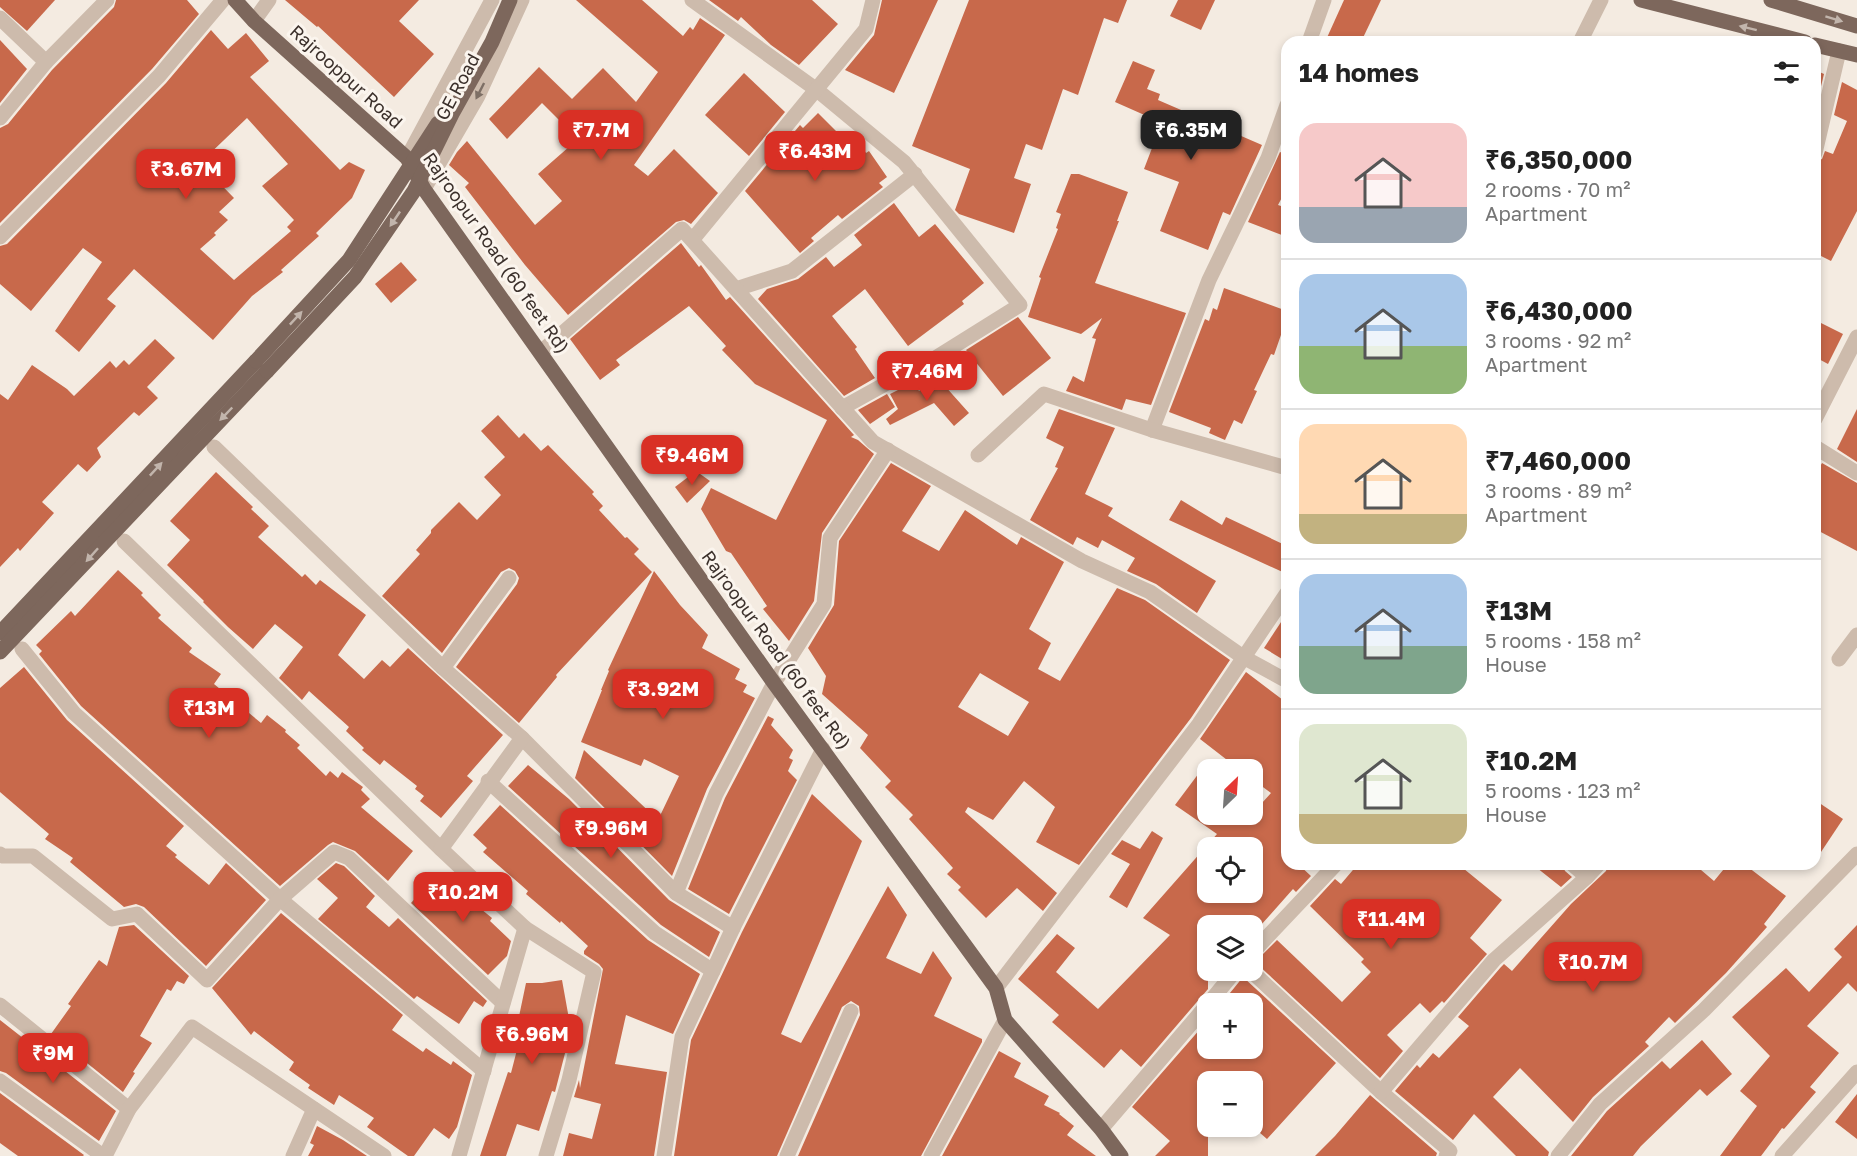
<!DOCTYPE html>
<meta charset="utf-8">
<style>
body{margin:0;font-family:"Golos Text",sans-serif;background:#f6f6f6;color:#222;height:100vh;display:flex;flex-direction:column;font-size:22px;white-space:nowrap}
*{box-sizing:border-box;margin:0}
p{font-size:20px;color:#767676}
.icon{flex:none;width:33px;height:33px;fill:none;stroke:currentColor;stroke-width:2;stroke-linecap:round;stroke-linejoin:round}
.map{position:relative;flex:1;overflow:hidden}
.sheet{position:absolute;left:1281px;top:36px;width:540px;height:834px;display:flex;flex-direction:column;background:#fff;border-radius:18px;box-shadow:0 3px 9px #0003}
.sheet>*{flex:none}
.needle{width:39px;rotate:25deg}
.tools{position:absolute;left:1197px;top:759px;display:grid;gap:12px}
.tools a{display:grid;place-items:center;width:66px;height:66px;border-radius:12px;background:#fff;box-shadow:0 3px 9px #0003;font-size:30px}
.price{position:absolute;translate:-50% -51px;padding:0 14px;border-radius:12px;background:#d93025;color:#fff;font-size:20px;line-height:39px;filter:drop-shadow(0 2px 3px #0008)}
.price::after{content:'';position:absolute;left:50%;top:36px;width:18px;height:14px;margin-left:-9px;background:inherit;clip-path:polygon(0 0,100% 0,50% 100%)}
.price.active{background:#222;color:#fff}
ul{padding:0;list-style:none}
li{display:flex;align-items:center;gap:18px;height:150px;padding:0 18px}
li+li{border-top:2px solid #e0e0e0}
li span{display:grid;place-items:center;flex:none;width:168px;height:120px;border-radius:18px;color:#555}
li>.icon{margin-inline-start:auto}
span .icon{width:72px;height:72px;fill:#fffc;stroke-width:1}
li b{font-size:26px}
h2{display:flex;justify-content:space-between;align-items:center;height:72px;padding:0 18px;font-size:26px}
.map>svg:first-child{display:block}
</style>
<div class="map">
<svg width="1857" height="1156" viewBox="0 0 1857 1156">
<rect width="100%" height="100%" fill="#f4ebe1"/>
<g fill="#c8694b" fill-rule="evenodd">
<polygon points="0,0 55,0 27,31 0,7"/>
<polygon points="116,0 187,0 199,14 152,69 0,223 0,128 8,124 52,70 114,7"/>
<polygon points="285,0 419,0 399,21 434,54 394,97 318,26 317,27"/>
<polygon points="576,0 642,0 683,36 690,27 693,30 700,18 725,35 634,165 648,176 674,149 718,193 691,224 684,220 676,222 568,315 525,265 465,187 469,183 449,165 457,152 467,141 535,225 562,201 538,174 578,139 542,103 507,139 489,119 539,67 572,99 603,68 636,102 658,72"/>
<polygon points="709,0 812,0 838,24 799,65 771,45 741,17 738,21"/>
<polygon points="882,0 938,0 894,93 845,70 874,35"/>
<polygon points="969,0 1127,0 1118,23 1104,18 1078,95 1063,89 1042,150 1026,144 1014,178 1031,184 1014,233 959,214 955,210 970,169 912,146"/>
<polygon points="1178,0 1215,0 1201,30 1170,16"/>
<polygon points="1344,0 1381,0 1361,42 1325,42"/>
<path d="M211,30L228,49L246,33L269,61L250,77L340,170L349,162L365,170L352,198L316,233L319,236L281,270L283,272L252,296L213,340L134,269L107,299L116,306L79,352L55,331L102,262L83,248L31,311L0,284V246L7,244L166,83ZM247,118L288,164L262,186L294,220L287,227L291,231L234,280L200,249L216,235L214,233L228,220L219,212L234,198L200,163Z"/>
<polygon points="0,40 27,69 0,103"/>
<polygon points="1133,61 1155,70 1147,89 1160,94 1158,100 1262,145 1230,215 1223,212 1208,250 1160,231 1179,182 1144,169 1157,135 1153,133 1158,121 1115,102"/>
<polygon points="1815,70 1824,74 1816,107 1815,107"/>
<polygon points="744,73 785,112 749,156 705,115"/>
<polygon points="1842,82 1857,90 1857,211 1831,261 1815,253 1815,162 1822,159 1825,151 1833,154 1847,121 1834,115"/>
<polygon points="818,113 853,148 859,143 866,153 869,151 887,177 879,183 883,187 842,219 838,215 811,238 814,241 800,253 745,191 800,125 803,128"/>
<polygon points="1280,152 1287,155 1287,188 1278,205 1287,208 1287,237 1248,222"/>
<polygon points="1071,174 1079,174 1128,192 1117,221 1119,221 1095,283 1186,313 1151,405 1126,399 1122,410 1066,391 1073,376 1084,382 1096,339 1092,338 1102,318 1081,334 1028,317 1041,278 1039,277 1058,229 1056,228 1061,214 1056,212"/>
<polygon points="894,203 919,237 935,224 984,283 962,301 964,304 908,346 865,289 832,316 857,347 855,349 875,378 844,396 758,299 767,289 798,279 826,257 834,267 862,245 854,235"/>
<polygon points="681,243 699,267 701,265 726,300 730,297 854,435 851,437 858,440 874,454 822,533 814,601 789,641 763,609 767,606 731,553 726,551 701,509 711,488 776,520 827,420 755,384 722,350 726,346 689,306 616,360 620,365 600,380 570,339"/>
<polygon points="401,262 417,280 391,303 375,284"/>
<polygon points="1224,288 1287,311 1287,333 1282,332 1274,355 1271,354 1254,390 1257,391 1242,424 1234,420 1225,440 1209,433 1211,428 1169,412 1205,319 1209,321 1213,308 1217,310"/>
<polygon points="1018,317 1051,358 1003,396 966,350"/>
<polygon points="1815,320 1843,334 1828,364 1815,357"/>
<polygon points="155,339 175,358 147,387 158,398 139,416 134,412 97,448 101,457 87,472 78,464 42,502 54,513 20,551 18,548 0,567 0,394 8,400 32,365 67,389 74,396 110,361 116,368 124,360 129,365"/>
<polygon points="936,376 969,413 954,426 934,403 890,425 886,419 898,409 890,394 914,382 919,391"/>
<polygon points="887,394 895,407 870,424 858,410"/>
<polygon points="1059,409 1115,428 1085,494 1113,508 1108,516 1216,581 1197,613 1156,584 1127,571 1135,558 1102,540 1098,548 1077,537 1073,545 1030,520 1058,468 1055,467 1064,447 1046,438"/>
<polygon points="1857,409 1857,462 1837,449"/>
<polygon points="498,415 519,438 524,433 541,451 548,445 594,492 592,494 603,506 599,510 625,538 627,537 639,549 634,554 652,572 556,675 557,677 519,723 456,667 517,584 519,578 515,571 509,568 501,572 442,653 382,596 420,554 416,550 431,533 431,530 459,502 477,520 501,495 484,477 505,457 481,431"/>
<path d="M891,463L931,486L902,531L939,551L965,510L1017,545L1021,537L1064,562L1029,629L1051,643L1038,669L1060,681L1117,588L1145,600L1230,660L1191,718L1079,865L1036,842L1055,807L1024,781L993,820L968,807L965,812L1057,893L1043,911L1017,888L986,918L958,890L961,887L947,874L953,868L909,819L913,815L885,787L891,781L860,748L868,735L822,694L826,676L808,648L834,605L839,541ZM980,673L1029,702L1008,736L958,707Z"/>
<polygon points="1822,463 1857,483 1857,551 1815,529 1815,475"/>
<polygon points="696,471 710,481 687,503 675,487"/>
<polygon points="216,472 253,507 251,509 269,526 258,537 302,577 305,574 316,585 320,580 366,615 338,655 364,679 382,660 390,667 408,648 503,735 467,776 473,781 441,818 420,801 424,796 415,789 417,786 384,760 380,765 362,750 364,748 346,731 349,727 309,691 302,700 279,678 303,647 275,624 253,649 228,627 203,602 204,601 167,565 190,540 170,521"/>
<polygon points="1181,500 1222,525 1226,517 1287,546 1287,574 1169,520"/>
<polygon points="118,570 143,593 141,595 161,615 158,618 192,648 189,652 221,674 214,684 261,723 267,715 286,730 285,732 300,745 297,748 326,776 330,771 338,778 342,772 363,787 361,790 370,799 361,807 413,851 388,881 355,851 333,842 328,845 280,886 81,706 39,654 42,651 36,645 71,611 75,616"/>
<polygon points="654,571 680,605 708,635 702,648 740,669 735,679 747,685 743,692 755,698 707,789 672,876 575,778 584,750 658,820 679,776 644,759 641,766 581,742 602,690 601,690 609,671 608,670"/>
<polygon points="1287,613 1287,662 1264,648"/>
<polygon points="24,667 67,720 184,826 166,846 177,855 175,857 209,885 226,863 266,900 206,966 144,907 136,904 124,907 70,862 73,858 45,839 49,834 0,792 0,688"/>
<path d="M1246,672L1287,703V864H1298L1311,876L1296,892L1293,889L1261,925L1263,927L1252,938V926H1208V989L1141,1067L1121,1049L1104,1068L1052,1022L1059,1015L1018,979L1057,934L1075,948L1056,972L1098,1009L1170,935L1143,918L1217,834L1175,805L1208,761V814H1252L1271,793L1252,779V770H1240L1200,739ZM1208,848H1252V892H1208Z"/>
<polygon points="768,716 774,719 771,725 793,750 789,758 793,760 788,771 797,780 729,914 688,889 725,798"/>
<polygon points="528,765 569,799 669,900 720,932 709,957 661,925 508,786"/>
<polygon points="812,794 862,841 781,1034 801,1043 888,886 907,915 886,958 921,974 933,951 952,978 934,1016 982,1039 982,1042 921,1156 798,1156 860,1015 859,1006 851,1001 842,1007 777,1156 674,1156 691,1040 742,932"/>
<polygon points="1815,800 1843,819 1815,861"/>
<polygon points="500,805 648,940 700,974 673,1034 626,1015 615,1064 667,1072 654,1156 563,1156 569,1133 592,1139 601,1104 574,1097 579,1080 580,1088 603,969 599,964 584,954 584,951 588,946 561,921 560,923 526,894 528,891 483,852 487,848 473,835"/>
<polygon points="1152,831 1163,838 1127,908 1109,897 1130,864 1111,854 1122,840 1140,849"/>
<polygon points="336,863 344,866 375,896 366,907 389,927 398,918 487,1001 483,1007 474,1001 459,1024 417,996 414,999 318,919 338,898 317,879"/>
<polygon points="1358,864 1458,864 1502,900 1470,938 1487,954 1444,1003 1442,1001 1430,1013 1420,1003 1387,1035 1403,1051 1380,1078 1255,962 1277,940 1342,1002 1371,972 1361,962 1364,959 1310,906 1335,879 1341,884"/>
<polygon points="1532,864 1562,864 1565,871 1572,877 1561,887"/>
<polygon points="1608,864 1694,864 1714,881 1728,864 1744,864 1786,896 1764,924 1767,927 1726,973 1675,1023 1669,1017 1645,1042 1649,1046 1593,1097 1573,1122 1520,1068 1493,1097 1549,1152 1548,1156 1516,1156 1474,1114 1453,1140 1395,1091 1417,1065 1420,1068 1433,1053 1439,1058 1469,1026 1458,1017 1501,967 1504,964 1512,971 1571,904 1606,871"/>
<polygon points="439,872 475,907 476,905 492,918 490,921 511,941 507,956 488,975 411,903"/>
<polygon points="281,913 403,1015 392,1030 423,1052 426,1048 451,1065 453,1061 472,1075 457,1127 449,1139 434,1128 414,1156 408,1156 367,1127 374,1118 339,1095 334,1105 308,1088 310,1085 289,1070 294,1062 254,1031 251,1035 212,988"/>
<polygon points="134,925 189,976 184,984 177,981 171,991 167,989 140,1036 152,1043 133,1072 135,1073 123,1092 51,1034 71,1006 68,1004 99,960 107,966 119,927"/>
<polygon points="1857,925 1857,992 1848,983 1807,1026 1839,1053 1810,1087 1816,1092 1784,1129 1782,1128 1761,1156 1720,1156 1757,1106 1740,1091 1770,1056 1732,1017 1786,968 1809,992 1842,957 1834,949"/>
<polygon points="1243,977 1336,1063 1267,1139 1252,1126 1252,1082 1208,1082 1208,1156 1155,1156 1170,1141 1132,1107 1208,1020 1208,1048 1252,1048 1252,1004 1221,1004"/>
<polygon points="562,980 571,1030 555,1092 552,1091 539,1131 517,1124 506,1156 480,1156 508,1072 511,1073 519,1042 521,1027 517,1026 526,983 542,983"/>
<polygon points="0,1020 116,1111 99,1141 6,1073 0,1071"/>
<polygon points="1702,1040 1732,1074 1707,1096 1700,1089 1641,1146 1633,1156 1571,1156 1607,1111 1662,1061 1670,1069"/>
<polygon points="999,1051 1021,1063 1014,1077 1049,1096 1044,1105 1060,1113 1059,1114 1074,1126 1067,1135 1096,1156 942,1156"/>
<polygon points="0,1093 84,1155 83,1156 18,1156 0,1143"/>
<polygon points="1857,1094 1857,1139 1835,1122"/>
<polygon points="1370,1095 1437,1153 1436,1156 1315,1156 1335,1136"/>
<polygon points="317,1126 343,1140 367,1156 308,1156 314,1145 310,1143"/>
</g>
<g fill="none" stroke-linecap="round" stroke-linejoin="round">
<g stroke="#cdbbac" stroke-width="15">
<polyline points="692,0 817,90 904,162 1020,305 908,375 887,383 842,408"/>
<polyline points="0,18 46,62"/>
<polyline points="254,21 269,0"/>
<polyline points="1309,42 1324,0"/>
<polyline points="1580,42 1601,0"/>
<polyline points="0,118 46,62 107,0"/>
<polyline points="1815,153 1839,51"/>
<polyline points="407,158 492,0"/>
<polyline points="424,189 478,96 522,0"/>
<polyline points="0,237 159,76 223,0"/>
<polyline points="693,239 866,29 873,0"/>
<polyline points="736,289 792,271 915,174"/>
<polyline points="541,352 682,229 873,442 1082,561 1150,592 1243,657 1287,681"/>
<polyline points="1815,419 1857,337"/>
<polyline points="1152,430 1209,280 1268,158 1287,105"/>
<polyline points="214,447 443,668 522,738 676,893 733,928"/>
<polyline points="1815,447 1857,473"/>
<polyline points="978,455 1044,394 1152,430 1287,468"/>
<polyline points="124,541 441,849 525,928 594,972 569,1080 546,1156"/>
<polyline points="22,649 74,713 280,899 484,1071"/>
<polyline points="1839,659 1857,635"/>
<polyline points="443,668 509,578"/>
<polyline points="488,781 655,933 713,971"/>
<polyline points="441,849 522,738"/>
<polyline points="0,854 3,856 33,856 112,919 137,914 207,980 280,899 334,852 349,858 503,1003"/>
<polyline points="1572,864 1587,877 1599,864"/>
<polyline points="676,893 716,794 774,683 824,604 830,538 888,450"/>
<polyline points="1252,953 1336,864"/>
<polyline points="1250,970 1381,1092 1450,1151 1446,1156"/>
<polyline points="996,988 1199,724 1287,593"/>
<polyline points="1208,1004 1236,970"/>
<polyline points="0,1005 129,1109"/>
<polyline points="0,1081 103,1156"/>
<polyline points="1381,1092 1494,960 1587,877"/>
<polyline points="1101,1129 1208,1004"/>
<polyline points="105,1156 129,1109 192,1027 384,1156"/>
<polyline points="293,1156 314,1109"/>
<polyline points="459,1156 525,928"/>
<polyline points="664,1156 682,1037 733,928 823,749"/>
<polyline points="787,1156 851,1011"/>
<polyline points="931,1156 1005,1020"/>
<polyline points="1558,1156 1600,1104 1704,1010 1857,854"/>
<polyline points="1782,1156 1857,1072"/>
</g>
<g stroke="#7d675c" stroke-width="15">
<polyline points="235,0 254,21 407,158 424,189 774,683 996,988 1005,1020 1101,1129 1121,1156"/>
<polyline points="1641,0 1805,42"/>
<polyline points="1771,0 1857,26"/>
<polyline points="1815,45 1857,55"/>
<polyline points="0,633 256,361"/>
<polyline points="0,652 267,371"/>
</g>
<g stroke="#7d675c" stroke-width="15">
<polyline points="256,361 349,260 438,123"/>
<polyline points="267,371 355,277 414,191 453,112 492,42 510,0"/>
</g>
</g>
<defs><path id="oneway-solid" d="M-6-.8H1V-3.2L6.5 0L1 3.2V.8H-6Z" transform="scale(1.5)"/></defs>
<g fill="#c2b5ac">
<use href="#oneway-solid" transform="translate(1834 19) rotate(17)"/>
<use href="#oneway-solid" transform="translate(1748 28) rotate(-166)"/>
<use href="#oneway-solid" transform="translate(395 219) rotate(124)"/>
<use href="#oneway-solid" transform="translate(296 318) rotate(-47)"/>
<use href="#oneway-solid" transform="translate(226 414) rotate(134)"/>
<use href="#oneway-solid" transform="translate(156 469) rotate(-47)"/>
<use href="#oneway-solid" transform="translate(92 555) rotate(132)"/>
</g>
<use fill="#7d6f65" href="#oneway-solid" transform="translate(480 91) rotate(117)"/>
<g text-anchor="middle" stroke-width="6" stroke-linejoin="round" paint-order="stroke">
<g font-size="18" fill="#3b302b" stroke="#fbf5ee">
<text transform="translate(346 77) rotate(42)" y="6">Rajrooppur Road</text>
<text transform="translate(458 87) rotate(-62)" y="6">GE Road</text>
<text transform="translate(496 253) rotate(55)" y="6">Rajroopur Road (60 feet Rd)</text>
<text transform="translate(776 650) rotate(54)" y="6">Rajroopur Road (60 feet Rd)</text>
</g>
</g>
</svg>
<div class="tools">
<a><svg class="needle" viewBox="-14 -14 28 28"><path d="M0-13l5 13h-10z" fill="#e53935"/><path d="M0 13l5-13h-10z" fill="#767676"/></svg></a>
<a><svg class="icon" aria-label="locate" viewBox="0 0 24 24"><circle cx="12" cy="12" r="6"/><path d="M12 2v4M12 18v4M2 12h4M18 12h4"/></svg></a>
<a><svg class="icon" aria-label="layers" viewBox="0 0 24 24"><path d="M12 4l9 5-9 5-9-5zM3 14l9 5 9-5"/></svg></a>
<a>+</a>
<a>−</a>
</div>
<b class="price" style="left:601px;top:161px">₹7.7M</b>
<b class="price active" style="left:1191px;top:161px">₹6.35M</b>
<b class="price" style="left:815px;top:182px">₹6.43M</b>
<b class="price" style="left:186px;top:200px">₹3.67M</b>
<b class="price" style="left:927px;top:402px">₹7.46M</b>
<b class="price" style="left:692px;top:486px">₹9.46M</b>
<b class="price" style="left:663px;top:720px">₹3.92M</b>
<b class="price" style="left:209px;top:739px">₹13M</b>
<b class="price" style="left:611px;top:859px">₹9.96M</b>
<b class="price" style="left:463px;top:923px">₹10.2M</b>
<b class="price" style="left:1391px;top:950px">₹11.4M</b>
<b class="price" style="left:1593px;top:993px">₹10.7M</b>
<b class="price" style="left:532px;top:1065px">₹6.96M</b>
<b class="price" style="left:53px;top:1084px">₹9M</b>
<section class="sheet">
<h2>14 homes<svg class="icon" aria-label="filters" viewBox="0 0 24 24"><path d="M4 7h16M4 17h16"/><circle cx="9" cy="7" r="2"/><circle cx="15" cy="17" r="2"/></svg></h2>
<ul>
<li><span style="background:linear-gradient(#f6c9c9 70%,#9aa5b1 0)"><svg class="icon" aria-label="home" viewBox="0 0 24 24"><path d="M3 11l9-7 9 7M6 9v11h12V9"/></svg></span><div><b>₹6,350,000</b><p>2 rooms · 70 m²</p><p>Apartment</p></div></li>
<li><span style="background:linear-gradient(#a9c7e8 60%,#8fb573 0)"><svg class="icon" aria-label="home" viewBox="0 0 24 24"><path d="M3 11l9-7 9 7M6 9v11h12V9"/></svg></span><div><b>₹6,430,000</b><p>3 rooms · 92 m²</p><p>Apartment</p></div></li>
<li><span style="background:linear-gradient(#ffd9b3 75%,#c2b280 0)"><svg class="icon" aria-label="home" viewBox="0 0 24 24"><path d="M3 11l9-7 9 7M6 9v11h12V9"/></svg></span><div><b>₹7,460,000</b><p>3 rooms · 89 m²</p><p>Apartment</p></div></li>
<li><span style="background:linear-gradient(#a9c7e8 60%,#7fa58c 0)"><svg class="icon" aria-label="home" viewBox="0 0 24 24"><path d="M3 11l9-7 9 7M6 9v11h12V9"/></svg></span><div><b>₹13M</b><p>5 rooms · 158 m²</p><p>House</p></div></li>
<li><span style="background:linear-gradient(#dfe7d0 75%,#c2b280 0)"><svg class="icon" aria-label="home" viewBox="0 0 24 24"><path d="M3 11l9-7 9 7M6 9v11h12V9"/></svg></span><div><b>₹10.2M</b><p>5 rooms · 123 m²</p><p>House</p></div></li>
</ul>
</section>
</div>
